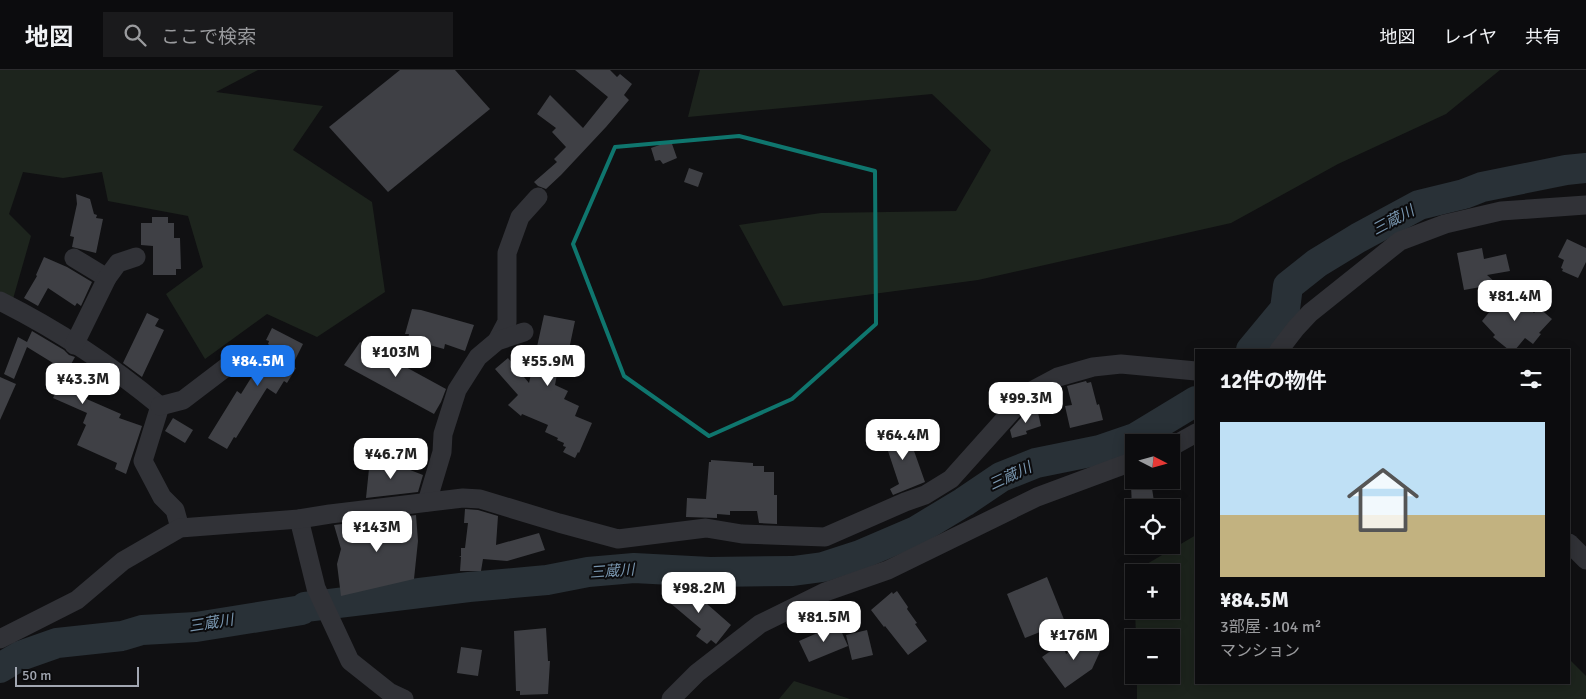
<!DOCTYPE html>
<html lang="ja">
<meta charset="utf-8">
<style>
body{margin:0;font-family:Signika,"Noto Sans JP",sans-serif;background:#1a1a1c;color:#f1f3f6;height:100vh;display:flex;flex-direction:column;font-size:19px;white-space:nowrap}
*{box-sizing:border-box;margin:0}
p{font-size:16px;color:#9a9b9e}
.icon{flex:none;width:28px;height:28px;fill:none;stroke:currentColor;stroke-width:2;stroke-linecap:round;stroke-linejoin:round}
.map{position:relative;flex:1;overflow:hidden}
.drawer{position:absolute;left:1195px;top:279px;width:375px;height:335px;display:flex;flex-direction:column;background:#0c0c0e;border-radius:0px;box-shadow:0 2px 12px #0003,0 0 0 1px #2c2c2e}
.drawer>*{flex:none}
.needle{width:32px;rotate:96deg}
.buttons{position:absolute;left:1125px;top:364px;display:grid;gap:10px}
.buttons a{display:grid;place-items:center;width:55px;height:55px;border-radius:0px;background:#0c0c0e;box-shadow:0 2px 12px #0003,0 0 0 1px #2c2c2e;font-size:25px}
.scale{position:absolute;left:15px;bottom:12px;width:124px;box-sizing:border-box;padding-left:5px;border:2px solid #a2a7b2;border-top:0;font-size:14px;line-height:18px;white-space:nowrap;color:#a2a7b2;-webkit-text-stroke:4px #0b0b0d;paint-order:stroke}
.price{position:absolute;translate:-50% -42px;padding:0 11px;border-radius:10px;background:#fff;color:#222;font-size:16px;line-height:32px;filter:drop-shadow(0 1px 2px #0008)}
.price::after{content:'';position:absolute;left:50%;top:30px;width:15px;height:11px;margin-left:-8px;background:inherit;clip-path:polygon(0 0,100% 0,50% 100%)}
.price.on{background:#1a73e8;color:#fff}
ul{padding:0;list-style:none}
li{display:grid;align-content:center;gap:10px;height:265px;padding:0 25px}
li+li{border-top:1px solid #2c2c2e}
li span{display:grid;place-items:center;height:155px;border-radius:0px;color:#555}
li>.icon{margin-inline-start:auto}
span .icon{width:90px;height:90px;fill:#fffc;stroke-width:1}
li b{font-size:21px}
h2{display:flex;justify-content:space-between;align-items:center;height:60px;padding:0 25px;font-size:21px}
header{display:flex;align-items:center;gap:30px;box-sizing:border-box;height:70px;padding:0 25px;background:#0c0c0e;border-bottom:1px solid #2c2c2e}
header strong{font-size:24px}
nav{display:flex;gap:28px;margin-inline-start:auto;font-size:18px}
.search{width:350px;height:45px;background:#1a1a1c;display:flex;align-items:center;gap:12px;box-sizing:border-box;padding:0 18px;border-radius:0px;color:#9a9b9e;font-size:19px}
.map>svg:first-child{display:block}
</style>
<header>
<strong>地図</strong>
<div class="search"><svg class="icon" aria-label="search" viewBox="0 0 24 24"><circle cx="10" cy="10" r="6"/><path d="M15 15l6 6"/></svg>ここで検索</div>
<nav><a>地図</a><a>レイヤ</a><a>共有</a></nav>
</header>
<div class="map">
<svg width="1586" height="629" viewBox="0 0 1586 629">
<rect width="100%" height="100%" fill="#101012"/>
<g fill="#1d241d">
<polygon points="0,0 258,0 216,22 323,36 293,80 372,132 385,222 317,267 267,244 205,289 166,224 203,197 188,146 108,131 102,102 63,108 23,102 9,144 31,166 13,229 0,222"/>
<polygon points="700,0 1500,0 1446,44 1338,94 1231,153 978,210 783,236 739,155 821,143 956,141 991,80 932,24 688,47"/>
<polygon points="1196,465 1196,612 1569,612 1569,589 1586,606 1586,629 1137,629 1137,605 1171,605 1171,568 1136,567 1135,540 1171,540 1171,502 1135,502 1135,501"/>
<polygon points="794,611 850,629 779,629"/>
</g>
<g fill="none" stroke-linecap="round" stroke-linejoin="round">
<g stroke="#293137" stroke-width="30">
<polyline points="1251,280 1285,239 1288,216 1317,193 1358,168 1419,135 1464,124 1482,117 1566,100 1586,98"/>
<polyline points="0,598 20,586 57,573 122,566 142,560 196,557 302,540 305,537 469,517 547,510 588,502 634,498 710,502 793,501 823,497 860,485 916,461 964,432 1001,407 1036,393 1100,380 1135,368 1196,331"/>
</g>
</g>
<g fill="#3f4045">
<polygon points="400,0 455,0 490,39 388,122 329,57"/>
<polygon points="575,0 610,0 617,7 620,4 632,14 624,25 629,30 606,57 561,105 546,119 538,116 534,112 557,92 554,89 566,77 552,62 556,58 537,44 550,25 583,58 608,27"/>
<polygon points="671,71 677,88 663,94 660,90 655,91 651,78"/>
<polygon points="689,98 703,103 698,117 684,112"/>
<polygon points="76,124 90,129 94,144 97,145 96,148 103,149 96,183 72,177 74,167 70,166 77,134"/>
<polygon points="152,147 168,147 168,153 174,153 174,168 180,168 181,199 176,199 176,205 153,205 153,176 141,175 141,153 152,153"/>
<polygon points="1567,169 1586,178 1586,192 1578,208 1562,201 1563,199 1561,198 1564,190 1558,187"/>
<polygon points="1482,178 1484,189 1506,184 1510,201 1487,205 1497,214 1464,220 1457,183"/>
<polygon points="44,187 67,197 92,212 81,236 77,233 75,236 48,218 38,236 24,228 37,206 36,205"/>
<polygon points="1506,221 1534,243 1539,238 1552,249 1539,263 1541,264 1533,274 1525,268 1515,280 1509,280 1493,267 1495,265 1482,251"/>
<polygon points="412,239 421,240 474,255 465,281 445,274 444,279 408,269 409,264 405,264"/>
<polygon points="147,243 159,249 155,256 164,260 142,307 123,293"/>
<polygon points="544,245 575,251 568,284 561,283 555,315 568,321 564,329 579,336 575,346 592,353 579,383 578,382 575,388 563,382 566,377 563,376 564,373 557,370 558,368 545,362 548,355 522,344 521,346 508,335 518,325 495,299 508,288 529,313"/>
<polygon points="272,258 303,274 292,296 296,298 287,313 284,311 276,324 267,318 265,321 236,368 234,367 227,379 208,368 237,321 241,324 271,276 268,274 269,271 266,270"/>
<polygon points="32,261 64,280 69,285 75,287 70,296 92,306 82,327 121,344 119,348 142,356 126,404 115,399 117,393 77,375 86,355 83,353 87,343 53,328 66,301 27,277 14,309 4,304 18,267 27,272"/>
<polygon points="360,272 446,319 441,332 434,344 344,295"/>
<polygon points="0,307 16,314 0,350"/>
<polygon points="1086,311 1087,313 1091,312 1097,335 1099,334 1103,350 1070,358 1065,336 1072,335 1067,316"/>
<polygon points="1037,338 1041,356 1026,361 1027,364 1012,368 1010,360 1027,341"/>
<polygon points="173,348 193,360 185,373 165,361"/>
<polygon points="897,360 907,361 925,412 893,425 890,419 899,414 883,366"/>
<polygon points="370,389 400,396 423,405 418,422 366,428"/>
<polygon points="711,390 753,393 753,396 764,396 764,402 774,402 774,425 777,425 777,454 759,453 757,441 730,441 730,445 717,444 717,448 686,447 687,428 706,429 709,392 711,392"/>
<polygon points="1151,412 1155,438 1132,438 1131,415"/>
<polygon points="465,439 478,440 498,446 496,475 539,463 545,480 507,491 483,489 481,501 460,501 461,487 459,486 461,486 461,478 465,478 468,453 464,453"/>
<polygon points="416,445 418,471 414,509 341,526 337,494 341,479 334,455"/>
<polygon points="1047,507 1065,552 1025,568 1007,524"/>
<polygon points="682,512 731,555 716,574 711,570 707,574 696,566 701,559 669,532 670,530 668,528"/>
<polygon points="897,521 908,537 907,539 917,553 915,554 927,571 908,585 885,556 884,557 871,540 892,522 893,524"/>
<polygon points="838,554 848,576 809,592 799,571"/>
<polygon points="546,558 548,591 550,591 548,624 520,625 520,621 516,621 514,561"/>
<polygon points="867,560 873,585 852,590 846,565"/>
<polygon points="1095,565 1103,575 1092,599 1065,618 1042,587 1062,573 1066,584"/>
<polygon points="461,577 482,580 478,606 457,603"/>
</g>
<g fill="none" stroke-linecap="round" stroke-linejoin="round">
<g stroke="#313237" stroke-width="19">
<polyline points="74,188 107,208"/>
<path d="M0,231C56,259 112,296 160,336L143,391L162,427L175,440L180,458"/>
<polyline points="497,271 507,252 507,183 520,147 538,127"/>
<polyline points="74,275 107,208 118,193 136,187"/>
<polyline points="1279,280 1296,258 1310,243 1400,171 1445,154 1501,141 1586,135"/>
<polyline points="160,336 183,330 229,295"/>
<polyline points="1171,377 1196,363"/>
<polyline points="427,432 442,382 443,364 457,320 478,287 497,271 524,262"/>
<polyline points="299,449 316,518 350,591 389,622 404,629"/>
<polyline points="1569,473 1586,490"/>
<polyline points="0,569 77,530 123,491 180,458 299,449 330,444 463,428 480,429 559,453 618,469 706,458 742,464 825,467 905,432 925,425 951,409 1028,323 1058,307 1093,297 1121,294 1196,301"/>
<polyline points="671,629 697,603 760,554 825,522 888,500 1037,427 1134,391"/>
</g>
</g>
<path fill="none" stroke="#0f766e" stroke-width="4" stroke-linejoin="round" d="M739,66L875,101L876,254L792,329L709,366L624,306L573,174L615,77Z"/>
<g text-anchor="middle" stroke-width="4" stroke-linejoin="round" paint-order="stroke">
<g font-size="15" font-style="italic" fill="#7895ae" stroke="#0b0b0d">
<text transform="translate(1393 150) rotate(-28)" y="5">三蔵川</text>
<text transform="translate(1010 406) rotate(-25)" y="5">三蔵川</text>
<text transform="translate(612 501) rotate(-4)" y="5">三蔵川</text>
<text transform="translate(211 553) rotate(-9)" y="5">三蔵川</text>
</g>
</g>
</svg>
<div class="buttons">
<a><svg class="needle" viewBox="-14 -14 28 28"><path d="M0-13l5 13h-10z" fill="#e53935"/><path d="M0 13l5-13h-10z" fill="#9a9b9e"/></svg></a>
<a><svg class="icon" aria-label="locate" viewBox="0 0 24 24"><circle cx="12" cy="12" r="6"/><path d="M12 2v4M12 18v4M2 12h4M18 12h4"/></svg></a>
<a>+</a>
<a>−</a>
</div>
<div class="scale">50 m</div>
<b class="price" style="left:1515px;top:252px">¥81.4M</b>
<b class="price" style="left:396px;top:308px">¥103M</b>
<b class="price on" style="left:258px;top:317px">¥84.5M</b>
<b class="price" style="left:548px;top:317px">¥55.9M</b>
<b class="price" style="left:83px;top:335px">¥43.3M</b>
<b class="price" style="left:1026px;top:354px">¥99.3M</b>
<b class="price" style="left:903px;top:391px">¥64.4M</b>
<b class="price" style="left:391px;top:410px">¥46.7M</b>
<b class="price" style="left:377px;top:483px">¥143M</b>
<b class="price" style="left:699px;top:544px">¥98.2M</b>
<b class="price" style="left:824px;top:573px">¥81.5M</b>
<b class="price" style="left:1074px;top:591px">¥176M</b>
<section class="drawer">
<h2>12件の物件<svg class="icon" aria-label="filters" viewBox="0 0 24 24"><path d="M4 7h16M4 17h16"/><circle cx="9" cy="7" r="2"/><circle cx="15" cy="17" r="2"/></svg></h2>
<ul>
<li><span style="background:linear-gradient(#bfe0f5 60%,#c2b280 0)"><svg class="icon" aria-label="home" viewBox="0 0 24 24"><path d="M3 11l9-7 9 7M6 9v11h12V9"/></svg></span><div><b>¥84.5M</b><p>3部屋 · 104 m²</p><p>マンション</p></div></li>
</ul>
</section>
</div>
